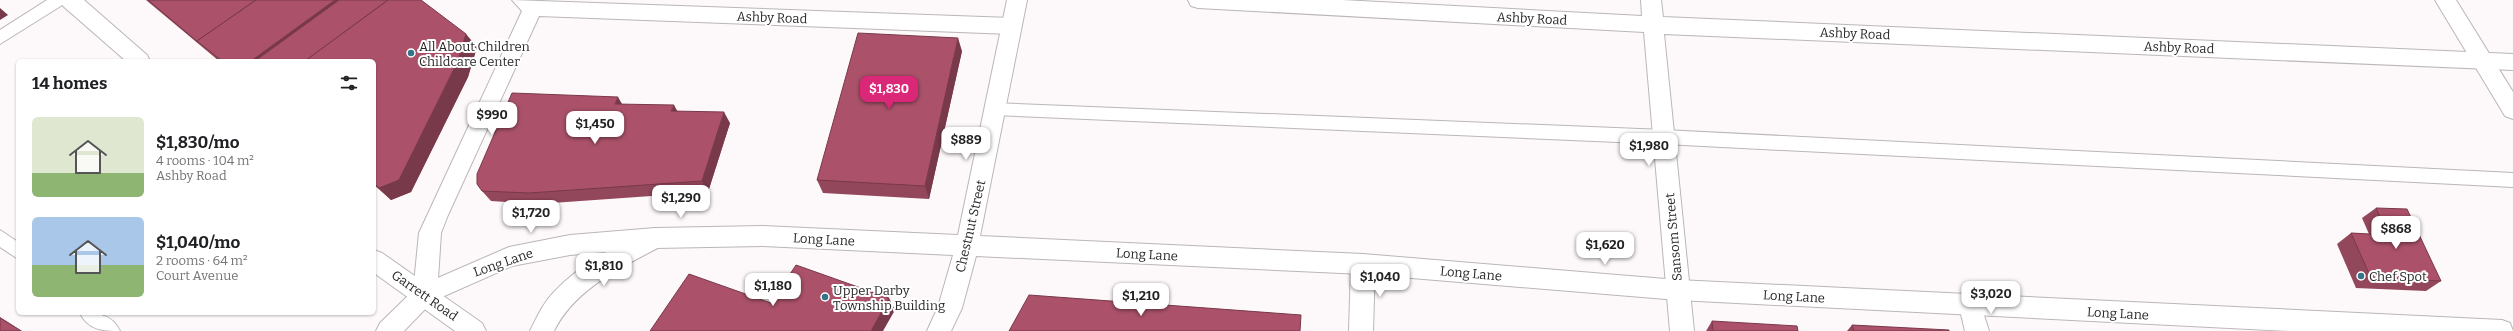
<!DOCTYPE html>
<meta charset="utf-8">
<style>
body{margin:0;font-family:Bitter,serif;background:#f2f2f2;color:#202124;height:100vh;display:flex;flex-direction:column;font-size:15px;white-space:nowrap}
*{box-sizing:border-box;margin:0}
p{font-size:13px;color:#757577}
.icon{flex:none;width:22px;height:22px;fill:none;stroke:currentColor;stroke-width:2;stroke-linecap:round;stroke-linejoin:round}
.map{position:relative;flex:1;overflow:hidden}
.details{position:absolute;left:16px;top:59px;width:360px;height:256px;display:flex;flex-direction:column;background:#fff;border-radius:6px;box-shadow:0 1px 3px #0004}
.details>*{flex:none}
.price{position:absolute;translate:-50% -34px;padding:0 9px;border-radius:8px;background:#fff;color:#222;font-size:13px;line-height:26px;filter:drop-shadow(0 1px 2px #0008)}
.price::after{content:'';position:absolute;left:50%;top:24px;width:12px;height:9px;margin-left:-6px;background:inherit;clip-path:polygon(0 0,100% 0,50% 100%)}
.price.selected{background:#db2777;color:#fff}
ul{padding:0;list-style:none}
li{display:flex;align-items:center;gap:12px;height:100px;padding:0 16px}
li span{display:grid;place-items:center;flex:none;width:112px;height:80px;border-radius:6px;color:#555}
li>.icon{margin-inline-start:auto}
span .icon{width:48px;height:48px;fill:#fffc;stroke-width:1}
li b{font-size:17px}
h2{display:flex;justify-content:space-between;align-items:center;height:48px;padding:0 16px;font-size:17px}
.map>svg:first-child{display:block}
</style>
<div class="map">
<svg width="2513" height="331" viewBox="0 0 2513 331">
<rect width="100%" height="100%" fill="#fdf8f9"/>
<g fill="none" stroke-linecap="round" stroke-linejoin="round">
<defs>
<g id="service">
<polygon points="47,0 66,0 64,4 0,44 0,30"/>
<polygon points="994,103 1664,130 2513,173 2513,187 1664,144 994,115 988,113 986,109 988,105"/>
<polygon points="0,230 18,242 18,259 0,247"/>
<path d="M80,313C97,313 112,314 120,331C103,331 88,330 80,313Z"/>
</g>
<g id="minor">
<polygon points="512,0 1011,18 1018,20 1021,26 1018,32 1011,34 539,16 448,215 441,233 437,294 433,301 425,304 417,301 413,294 419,233 522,11"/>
<polygon points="1188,0 1342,0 1642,16 1641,0 1661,0 1663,17 2513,54 2513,70 1664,34 1694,331 1670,331 1644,32 1198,8 1191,6"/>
<polygon points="1363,254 1371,257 1375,264 1373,331 1349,331 1351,264 1355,257"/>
<polygon points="1971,296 1979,299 1989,331 1965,331 1959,306 1963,299"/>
</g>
<g id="tertiary">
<polygon points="1007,0 1027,0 980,236 1363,254 1678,280 2502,320 2510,323 2513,331 2289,331 1678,300 1363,274 976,256 962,308 951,331 927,331 938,307 953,255 763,246 655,248 570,255 512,266 433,301 404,331 376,331 380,323 417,287 509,247 570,235 655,228 763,226 958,235"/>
<polygon points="2435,0 2456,0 2513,92 2513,119 2505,116"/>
</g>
<g id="secondary">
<polygon points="60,0 84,0 147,55 150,61 126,61 63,6"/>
<path d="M655,228L663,231L666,238L663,245C623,267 575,288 554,331H530C537,317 543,303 554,292C578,266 622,240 655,228Z"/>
<polygon points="374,250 382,253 482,323 486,331 455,331 374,273"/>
</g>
</defs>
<use href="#service" stroke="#bbb6b7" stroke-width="2"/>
<use href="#minor" stroke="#bbb6b7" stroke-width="2"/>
<use href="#tertiary" stroke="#bbb6b7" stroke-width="2"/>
<use href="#secondary" stroke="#bbb6b7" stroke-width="2"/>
<use href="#service" fill="#fff" fill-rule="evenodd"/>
<use href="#minor" fill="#fff" fill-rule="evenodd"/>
<use href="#tertiary" fill="#fff" fill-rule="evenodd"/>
<use href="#secondary" fill="#fff" fill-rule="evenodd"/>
</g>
<g fill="#93475b">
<polygon points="146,0 421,0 477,47 468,77 411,192 391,200 374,185 374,61 219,61"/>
<polygon points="962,51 929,199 823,193 817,180"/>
<polygon points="623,104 678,111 730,123 708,192 538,204 491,201 482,191"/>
<polygon points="2376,208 2441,281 2426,291 2356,288 2337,244 2351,233 2369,234 2362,218"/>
<polygon points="1712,321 1798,331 1706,331"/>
<polygon points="1852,325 1949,331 1847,331"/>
</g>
<g fill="#78394a">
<polygon points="335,0 366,0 283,61 251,61"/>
<polygon points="0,8 8,15 0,20"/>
<polygon points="466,34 477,47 468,77 411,192 391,200 379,188"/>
<polygon points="958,38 962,51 929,199 925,186"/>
<polygon points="618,97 625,109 615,104"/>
<polygon points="674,105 680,116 671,111"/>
<polygon points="724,112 730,123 708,192 702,181"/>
<polygon points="889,298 895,310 883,331 871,331"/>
<polygon points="0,317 22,331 21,331 0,318"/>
</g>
<g fill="#ab526a" stroke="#78394a">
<polygon points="148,0 256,0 197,41 199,43"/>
<polygon points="256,0 335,0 251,61 222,61 197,41"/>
<polygon points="339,0 388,0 305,61 255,61"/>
<polygon points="388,0 421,0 466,34 457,63 399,180 379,188 374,183 374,61 305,61"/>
<polygon points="858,33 958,38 925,186 817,180"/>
<polygon points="512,93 618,97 615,104 674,105 671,111 724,112 702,181 529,193 482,191 477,184 477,174"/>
<polygon points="2376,208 2407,209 2441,281 2371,278 2351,233 2388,235"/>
<polygon points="796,265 889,298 871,331 650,331 689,274 771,303"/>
<polygon points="1029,295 1301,315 1300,331 1009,331"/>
<polygon points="0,318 21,331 0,331"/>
<polygon points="1712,321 1797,326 1798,331 1713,331"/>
<polygon points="1852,325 1949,330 1949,331 1854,331"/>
</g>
<g fill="#347388" stroke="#fff" stroke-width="1.5">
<circle cx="411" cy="53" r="4"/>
<circle cx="2361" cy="276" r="4"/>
<circle cx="825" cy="297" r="4"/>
</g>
<g text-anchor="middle" stroke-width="4" stroke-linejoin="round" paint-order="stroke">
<g font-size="13" fill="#292727" stroke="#fff">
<text transform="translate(772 17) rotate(2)" y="5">Ashby Road</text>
<text transform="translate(1532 18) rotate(3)" y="5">Ashby Road</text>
<text transform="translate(1855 33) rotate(2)" y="5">Ashby Road</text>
<text transform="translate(2179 47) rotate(2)" y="5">Ashby Road</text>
<text transform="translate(970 226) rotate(-77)" y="5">Chestnut Street</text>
<text transform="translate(1673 237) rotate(-95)" y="5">Sansom Street</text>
<text transform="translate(824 239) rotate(3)" y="5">Long Lane</text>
<text transform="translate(1147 254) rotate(3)" y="5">Long Lane</text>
<text transform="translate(503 262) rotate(-19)" y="5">Long Lane</text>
<text transform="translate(1471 273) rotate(5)" y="5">Long Lane</text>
<text transform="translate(425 295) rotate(35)" y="5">Garrett Road</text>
<text transform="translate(1794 296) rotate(3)" y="5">Long Lane</text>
<text transform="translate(2118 313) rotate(3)" y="5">Long Lane</text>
</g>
<g font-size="13" fill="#292727" stroke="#fff" text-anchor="start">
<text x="419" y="51">All About Children<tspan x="419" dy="15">Childcare Center</tspan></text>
<text x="2369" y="281">Chef Spot</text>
<text x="833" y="295">Upper Darby<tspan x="833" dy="15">Township Building</tspan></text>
</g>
</g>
</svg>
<b class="price selected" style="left:889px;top:110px">$1,830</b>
<b class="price" style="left:492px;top:136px">$990</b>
<b class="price" style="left:595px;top:145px">$1,450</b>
<b class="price" style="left:966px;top:161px">$889</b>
<b class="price" style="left:1649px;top:167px">$1,980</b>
<b class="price" style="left:681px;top:219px">$1,290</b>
<b class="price" style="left:531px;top:234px">$1,720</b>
<b class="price" style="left:2396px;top:250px">$868</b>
<b class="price" style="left:1605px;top:266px">$1,620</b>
<b class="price" style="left:604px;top:287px">$1,810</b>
<b class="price" style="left:1380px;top:298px">$1,040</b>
<b class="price" style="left:773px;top:307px">$1,180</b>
<b class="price" style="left:1991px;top:315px">$3,020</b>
<b class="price" style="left:1141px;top:317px">$1,210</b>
<section class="details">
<h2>14 homes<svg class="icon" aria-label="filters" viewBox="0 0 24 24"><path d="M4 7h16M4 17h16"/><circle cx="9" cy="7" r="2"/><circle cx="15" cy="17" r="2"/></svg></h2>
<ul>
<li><span style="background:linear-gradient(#dfe7d0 70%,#8fb573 0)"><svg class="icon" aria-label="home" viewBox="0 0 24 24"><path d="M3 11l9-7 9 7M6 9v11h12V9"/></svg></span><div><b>$1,830/mo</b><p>4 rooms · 104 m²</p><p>Ashby Road</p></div></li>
<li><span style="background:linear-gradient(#a9c7e8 60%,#8fb573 0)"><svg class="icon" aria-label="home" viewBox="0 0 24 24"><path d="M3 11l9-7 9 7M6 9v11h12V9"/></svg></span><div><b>$1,040/mo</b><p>2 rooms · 64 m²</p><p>Court Avenue</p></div></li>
</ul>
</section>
</div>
